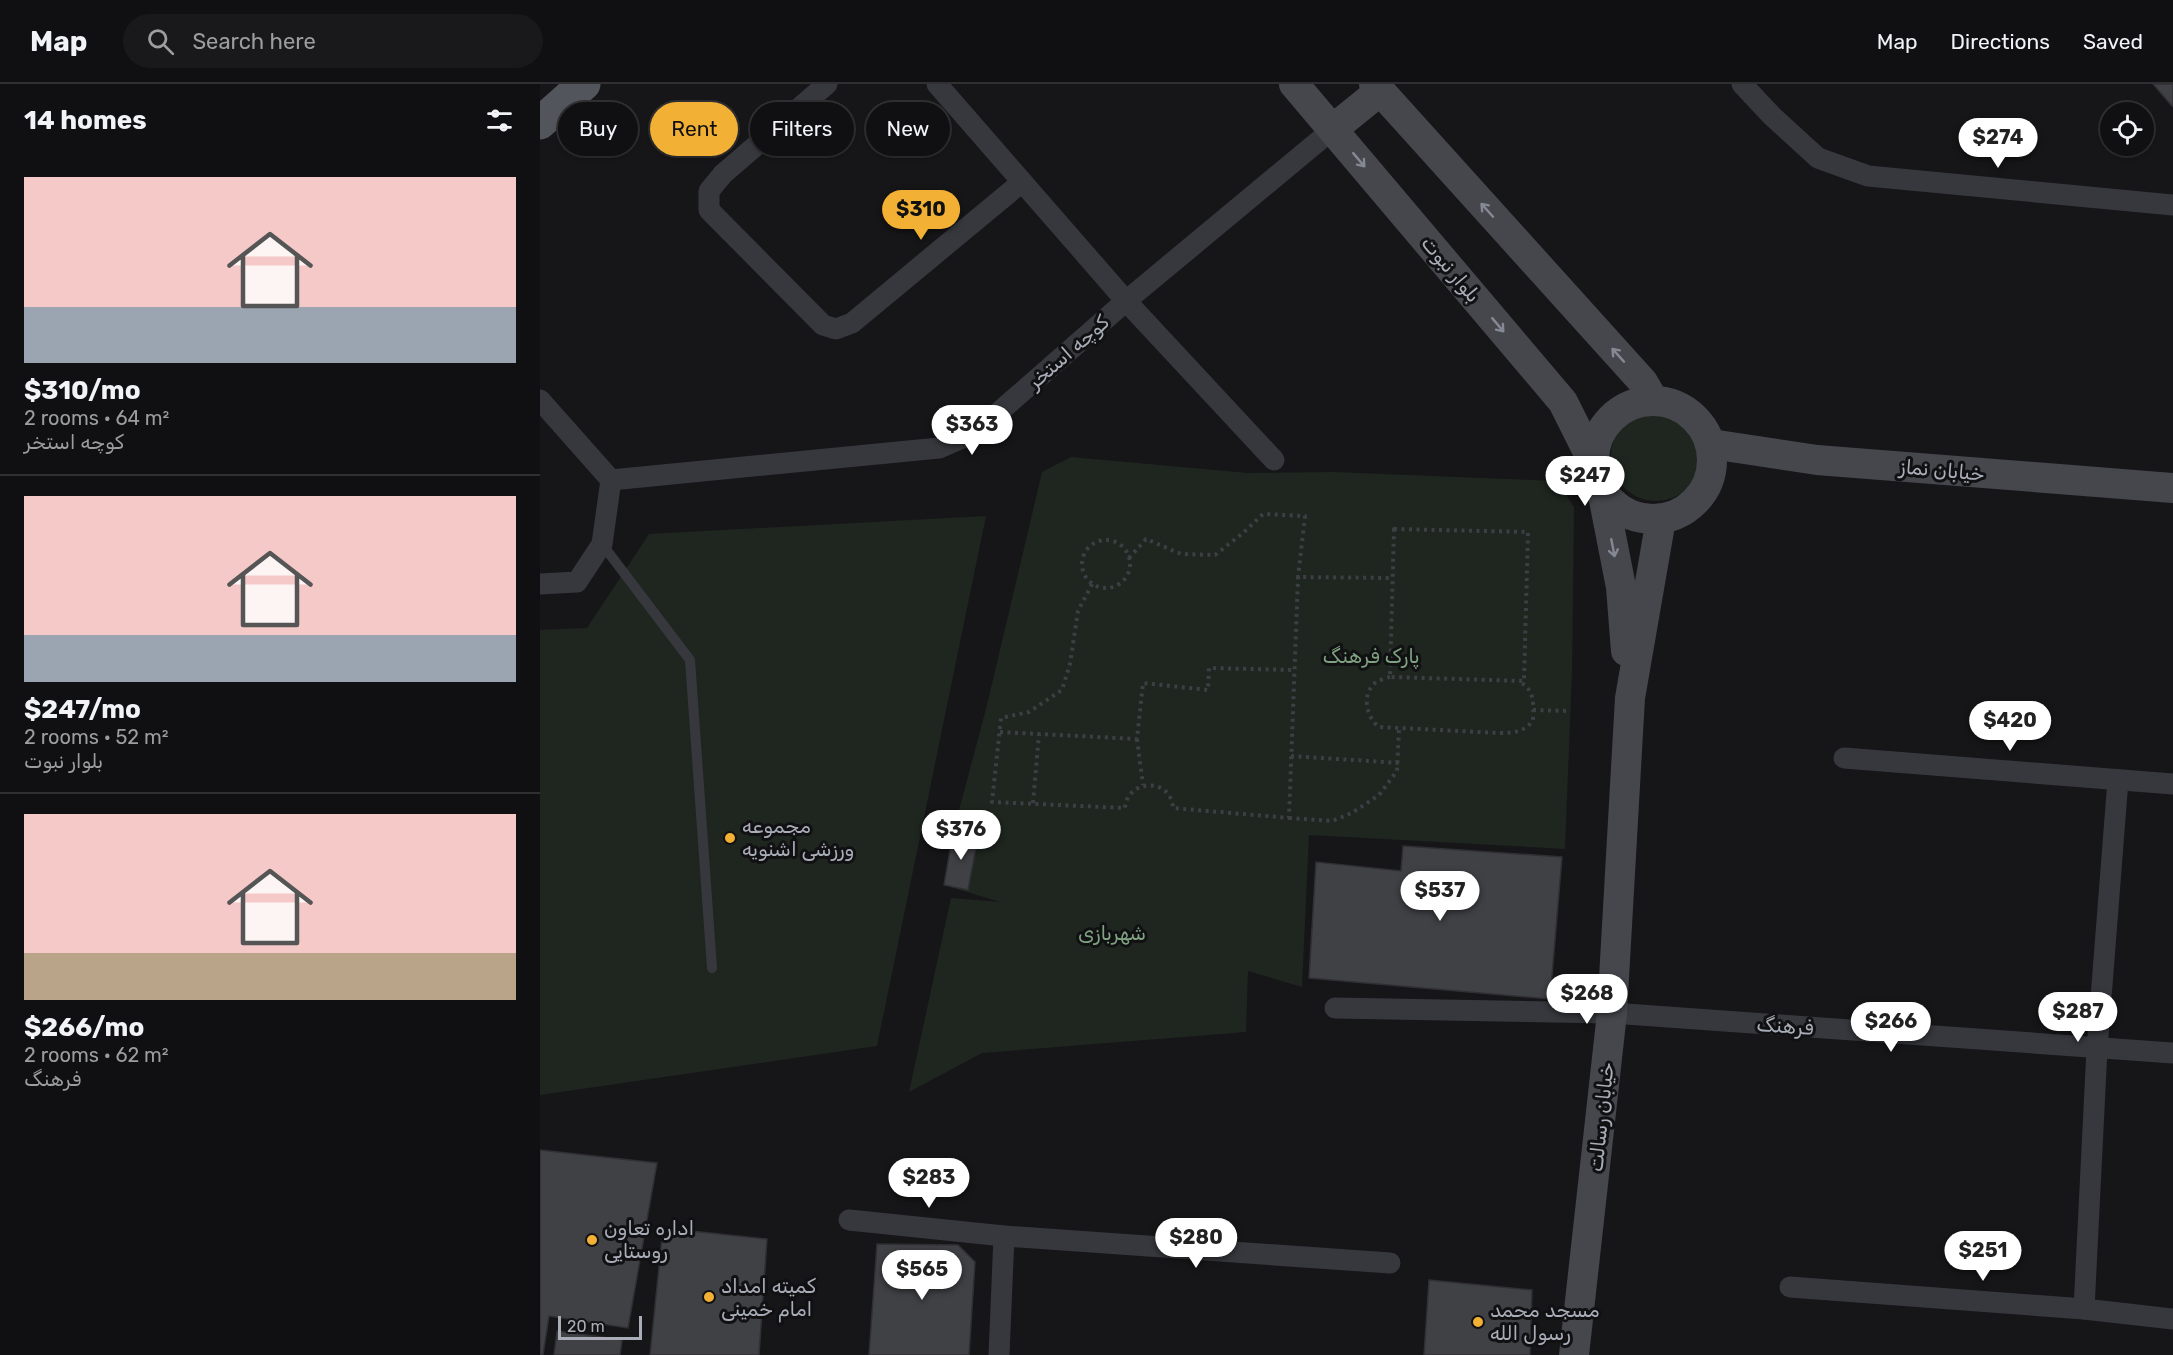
<!DOCTYPE html>
<meta charset="utf-8">
<style>
body{margin:0;font-family:Rubik,Vazirmatn,sans-serif;background:#19191b;color:#f1f3f6;height:100vh;display:flex;flex-direction:column;font-size:22px;white-space:nowrap}
*{box-sizing:border-box;margin:0}
p{font-size:20px;color:#9c9d9f}
.icon{flex:none;width:33px;height:33px;fill:none;stroke:currentColor;stroke-width:2;stroke-linecap:round;stroke-linejoin:round}
.map{position:relative;flex:1;overflow:hidden}
.panel{display:flex;flex-direction:column;background:#101012;width:540px}
.panel>*{flex:none}
.guide{position:absolute;left:18px;top:18px;width:570px;height:54px;display:flex;gap:12px}
.tools{position:absolute;left:1560px;top:18px;display:grid;gap:12px}
.tools a{display:grid;place-items:center;width:54px;height:54px;border-radius:50%;background:#101012;box-shadow:0 2px 4px #0004,0 0 0 2px #303032;font-size:30px}
.scale{position:absolute;left:18px;bottom:15px;width:84px;box-sizing:border-box;padding-left:6px;border:3px solid #a8adb8;border-top:0;font-size:16px;line-height:21px;white-space:nowrap;color:#a8adb8;-webkit-text-stroke:4px #111113;paint-order:stroke}
.price{position:absolute;translate:-50% -51px;padding:0 14px;border-radius:21px;background:#fff;color:#222;font-size:20px;line-height:39px;filter:drop-shadow(0 2px 3px #0008)}
.price::after{content:'';position:absolute;left:50%;top:36px;width:18px;height:14px;margin-left:-9px;background:inherit;clip-path:polygon(0 0,100% 0,50% 100%)}
.price.current{background:#f2b134;color:#111}
ul{padding:0;list-style:none}
li{display:grid;align-content:center;gap:12px;height:318px;padding:0 24px}
li+li{border-top:2px solid #303032}
li span{display:grid;place-items:center;height:186px;border-radius:0px;color:#555}
li>.icon{margin-inline-start:auto}
span .icon{width:108px;height:108px;fill:#fffc;stroke-width:1}
li b{font-size:26px}
h2{display:flex;justify-content:space-between;align-items:center;height:72px;padding:0 24px;font-size:26px}
.pill{padding:0 21px;border-radius:27px;background:#101012;box-shadow:0 2px 4px #0004,0 0 0 2px #303032;font-size:21px;line-height:54px}
.pill.current{background:#f2b134;color:#111}
header{display:flex;align-items:center;gap:36px;box-sizing:border-box;height:84px;padding:0 30px;background:#101012;border-bottom:2px solid #303032}
header strong{font-size:28px}
nav{display:flex;gap:33px;margin-inline-start:auto;font-size:21px}
.search{width:420px;height:54px;background:#19191b;display:flex;align-items:center;gap:15px;box-sizing:border-box;padding:0 21px;border-radius:33px;color:#9c9d9f;font-size:22px}
main{display:flex;flex:1;min-height:0}
.map>svg:first-child{display:block}
</style>
<header>
<strong>Map</strong>
<div class="search"><svg class="icon" aria-label="search" viewBox="0 0 24 24"><circle cx="10" cy="10" r="6"/><path d="M15 15l6 6"/></svg>Search here</div>
<nav><a>Map</a><a>Directions</a><a>Saved</a></nav>
</header>
<main>
<section class="panel">
<h2>14 homes<svg class="icon" aria-label="filters" viewBox="0 0 24 24"><path d="M4 7h16M4 17h16"/><circle cx="9" cy="7" r="2"/><circle cx="15" cy="17" r="2"/></svg></h2>
<ul>
<li><span style="background:linear-gradient(#f6c9c9 70%,#9aa5b1 0)"><svg class="icon" aria-label="home" viewBox="0 0 24 24"><path d="M3 11l9-7 9 7M6 9v11h12V9"/></svg></span><div><b>$310/mo</b><p>2 rooms · 64 m²</p><p>کوچه استخر</p></div></li>
<li><span style="background:linear-gradient(#f6c9c9 75%,#9aa5b1 0)"><svg class="icon" aria-label="home" viewBox="0 0 24 24"><path d="M3 11l9-7 9 7M6 9v11h12V9"/></svg></span><div><b>$247/mo</b><p>2 rooms · 52 m²</p><p>بلوار نبوت</p></div></li>
<li><span style="background:linear-gradient(#f6c9c9 75%,#b9a48a 0)"><svg class="icon" aria-label="home" viewBox="0 0 24 24"><path d="M3 11l9-7 9 7M6 9v11h12V9"/></svg></span><div><b>$266/mo</b><p>2 rooms · 62 m²</p><p>فرهنگ</p></div></li>
</ul>
</section>
<div class="map">
<svg width="1633" height="1271" viewBox="0 0 1633 1271">
<rect width="100%" height="100%" fill="#161618"/>
<g fill="#1e261f">
<circle cx="1116" cy="372" r="45"/>
<polygon points="531,373 708,389 793,388 1017,397 1034,423 1032,588 1025,765 769,751 762,903 708,887 706,948 442,969 369,1008 411,814 460,818 404,801 413,749 447,621 502,388"/>
<polygon points="446,432 337,962 0,1011 0,546 47,544 109,450"/>
</g>
<g fill="#404145" stroke="#303034" stroke-width="1.5">
<polygon points="1613,0 1633,0 1633,22 1632,22"/>
<polygon points="413,749 438,753 428,806 404,801"/>
<polygon points="863,762 1022,773 1010,915 769,894 776,778 861,787"/>
<polygon points="0,1066 117,1079 88,1244 9,1232 3,1271 0,1271"/>
<polygon points="123,1144 227,1155 219,1271 110,1271"/>
<polygon points="337,1160 418,1161 435,1178 429,1271 329,1271"/>
<polygon points="889,1196 992,1206 990,1271 884,1271"/>
<polygon points="17,1247 82,1256 80,1271 14,1271"/>
</g>
<g fill="none" stroke-linecap="round" stroke-linejoin="round">
<g stroke="#3d3f44" stroke-width="4" stroke-dasharray="3 4.5" stroke-linecap="butt">
<polygon points="854,445 988,448 984,597 850,593"/>
<circle cx="566" cy="480" r="24"/>
<polyline points="589,474 606,455 641,470 675,471 703,449 723,430 765,432 758,493"/>
<path d="M552,500L538,527L530,580L522,606L489,628L461,634L452,718L585,724C587,695 631,693 633,724L749,734L758,493L853,494"/>
<path d="M850,593C846,594 840,596 836,598C821,610 826,633 839,643L960,649C974,649 983,648 993,637C993,621 996,607 980,598"/>
<polyline points="993,626 1030,627"/>
<polyline points="460,648 597,655 603,599 668,606 669,584 754,586"/>
<polyline points="597,655 603,701"/>
<polyline points="751,672 859,679"/>
<polyline points="493,719 499,650"/>
<polyline points="749,734 792,737 812,729 839,711 857,687 859,644"/>
</g>
<polyline stroke="#37383d" stroke-width="10" points="62,460 150,576 172,884"/>
<g stroke="#37383d" stroke-width="21">
<polyline points="287,0 183,90 169,107 169,126 283,241 296,245 312,239 482,98"/>
<polyline points="397,0 586,217 734,376"/>
<polyline points="1202,0 1232,32 1278,74 1328,92 1633,121"/>
<polyline points="0,316 71,396 399,364 436,348 586,217 793,45"/>
<polyline points="0,500 37,498 62,460 71,396"/>
<polyline points="1304,674 1633,700"/>
<polyline points="795,924 1072,929 1633,969"/>
<polyline points="309,1136 464,1152 850,1179"/>
<polyline points="1250,1203 1544,1225 1633,1235"/>
<polyline points="1544,1225 1557,965 1578,696"/>
<polyline points="459,1271 464,1152"/>
</g>
<g stroke="#45474d" stroke-width="30">
<polyline points="754,0 1023,318 1054,380"/>
<polyline points="834,0 1103,298 1114,317"/>
<polyline points="793,45 840,7"/>
<circle cx="1113" cy="376" r="59"/>
<polyline points="1171,360 1277,376 1633,404"/>
<polyline points="1062,406 1081,503 1086,567"/>
<polyline points="1034,1271 1072,929 1090,614 1121,435"/>
</g>
<polyline stroke="#53555c" stroke-width="33" points="0,39 44,0"/>
</g>
<defs><path id="oneway-shaft" d="M-6 0H5M1.5-3L5.5 0L1.5 3" fill="none" stroke-width="1.6" stroke-linecap="round" stroke-linejoin="round" transform="scale(1.5)"/></defs>
<g stroke="#858993">
<use href="#oneway-shaft" transform="translate(819 76) rotate(50)"/>
<use href="#oneway-shaft" transform="translate(947 126) rotate(-132)"/>
<use href="#oneway-shaft" transform="translate(958 241) rotate(50)"/>
<use href="#oneway-shaft" transform="translate(1078 271) rotate(-132)"/>
<use href="#oneway-shaft" transform="translate(1073 464) rotate(79)"/>
</g>
<g fill="#f2b134" stroke="#111113" stroke-width="2">
<circle cx="190" cy="754" r="6"/>
<circle cx="52" cy="1156" r="6"/>
<circle cx="169" cy="1213" r="6"/>
<circle cx="938" cy="1238" r="6"/>
</g>
<g text-anchor="middle" stroke-width="6" stroke-linejoin="round" paint-order="stroke">
<g font-size="20" fill="#a8adb8" stroke="#111113">
<text transform="translate(911 185) rotate(50)" y="7">بلوار نبوت</text>
<text transform="translate(528 268) rotate(-41)" y="7">کوچه استخر</text>
<text transform="translate(1402 386) rotate(5)" y="7">خیابان نماز</text>
<text transform="translate(1245 942) rotate(4)" y="7">فرهنگ</text>
<text transform="translate(1061 1033) rotate(-84)" y="7">خیابان رسالت</text>
</g>
<g font-size="20" fill="#7fa381" stroke="#111113">
<text x="831" y="579">پارک فرهنگ</text>
<text x="572" y="856">شهربازی</text>
</g>
<g font-size="20" fill="#a8adb8" stroke="#111113" text-anchor="start">
<text x="202" y="749">مجموعه<tspan x="202" dy="23">ورزشی اشنویه</tspan></text>
<text x="64" y="1151">اداره تعاون<tspan x="64" dy="23">روستایی</tspan></text>
<text x="181" y="1209">کمیته امداد<tspan x="181" dy="23">امام خمینی</tspan></text>
<text x="950" y="1233">مسجد محمد<tspan x="950" dy="23">رسول الله</tspan></text>
</g>
</g>
</svg>
<div class="tools">
<a><svg class="icon" aria-label="locate" viewBox="0 0 24 24"><circle cx="12" cy="12" r="6"/><path d="M12 2v4M12 18v4M2 12h4M18 12h4"/></svg></a>
</div>
<div class="scale">20 m</div>
<b class="price" style="left:1458px;top:85px">$274</b>
<b class="price current" style="left:381px;top:157px">$310</b>
<b class="price" style="left:432px;top:372px">$363</b>
<b class="price" style="left:1045px;top:423px">$247</b>
<b class="price" style="left:1470px;top:668px">$420</b>
<b class="price" style="left:421px;top:777px">$376</b>
<b class="price" style="left:900px;top:838px">$537</b>
<b class="price" style="left:1047px;top:941px">$268</b>
<b class="price" style="left:1538px;top:959px">$287</b>
<b class="price" style="left:1351px;top:969px">$266</b>
<b class="price" style="left:389px;top:1125px">$283</b>
<b class="price" style="left:656px;top:1185px">$280</b>
<b class="price" style="left:1443px;top:1198px">$251</b>
<b class="price" style="left:382px;top:1217px">$565</b>
<div class="guide">
<a class="pill">Buy</a>
<a class="pill current">Rent</a>
<a class="pill">Filters</a>
<a class="pill">New</a>
</div>
</div>
</main>
